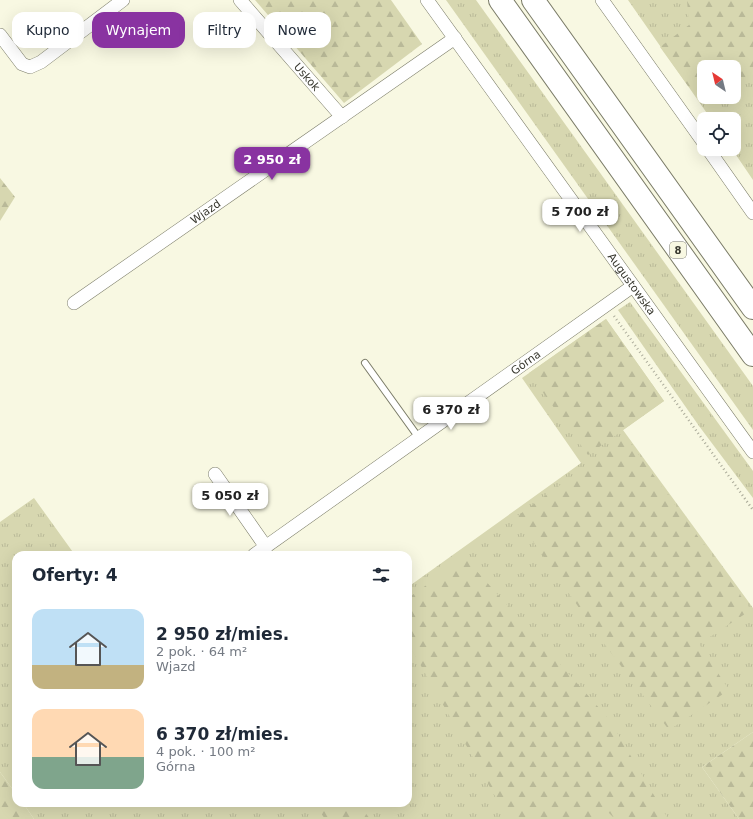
<!DOCTYPE html>
<html lang="pl">
<meta charset="utf-8">
<style>
body{margin:0;font-family:"DejaVu Sans",sans-serif;background:#f2f2f3;color:#1f2937;height:100vh;display:flex;flex-direction:column;font-size:15px;white-space:nowrap}
*{box-sizing:border-box;margin:0}
p{font-size:13px;color:#747a83}
.icon{flex:none;width:22px;height:22px;fill:none;stroke:currentColor;stroke-width:2;stroke-linecap:round;stroke-linejoin:round}
.map{position:relative;flex:1;overflow:hidden}
.panel{position:absolute;left:12px;top:551px;width:400px;height:256px;display:flex;flex-direction:column;background:#fff;border-radius:12px;box-shadow:0 4px 16px #0002}
.panel>*{flex:none}
.hud{position:absolute;left:12px;top:12px;width:400px;height:36px;display:flex;gap:8px}
.needle{width:26px;rotate:325deg}
.controls{position:absolute;left:697px;top:60px;display:grid;gap:8px}
.controls a{display:grid;place-items:center;width:44px;height:44px;border-radius:8px;background:#fff;box-shadow:0 4px 16px #0002;font-size:20px}
.price{position:absolute;translate:-50% -34px;padding:0 9px;border-radius:8px;background:#fff;color:#222;font-size:13px;line-height:26px;filter:drop-shadow(0 1px 2px #0008)}
.price::after{content:'';position:absolute;left:50%;top:24px;width:12px;height:9px;margin-left:-6px;background:inherit;clip-path:polygon(0 0,100% 0,50% 100%)}
.price.current{background:#8933a1;color:#fff}
ul{padding:0;list-style:none}
li{display:flex;align-items:center;gap:12px;height:100px;padding:0 20px}
li span{display:grid;place-items:center;flex:none;width:112px;height:80px;border-radius:12px;color:#555}
li>.icon{margin-inline-start:auto}
span .icon{width:48px;height:48px;fill:#fffc;stroke-width:1}
li b{font-size:17px}
h2{display:flex;justify-content:space-between;align-items:center;height:48px;padding:0 20px;font-size:17px}
.pill{padding:0 14px;border-radius:12px;background:#fff;box-shadow:0 4px 16px #0002;font-size:14px;line-height:36px}
.pill.current{background:#8933a1;color:#fff}
.map>svg:first-child{display:block}
</style>
<div class="map">
<svg width="753" height="819" viewBox="0 0 753 819">
<defs>
<pattern id="grass-tufts" width="24" height="20" patternUnits="userSpaceOnUse"><rect width="24" height="20" fill="#d7d7b0"/><path d="M3 7l-1-3M5 7V3M7 7l1-3M15 17l-1-3M17 17v-4M19 17l1-3" fill="none" stroke="#b9b998"/></pattern>
<pattern id="forest-firs" width="22" height="20" patternUnits="userSpaceOnUse"><rect width="22" height="20" fill="#d7d7b0"/><path d="M5 1l3.5 6h-7zM16 11l3.5 6h-7z" fill="#b9b998"/></pattern>
</defs>
<rect width="100%" height="100%" fill="#f8f8e2"/>
<g fill="url(#grass-tufts)" fill-rule="evenodd">
<polygon points="446,0 476,0 753,386 753,430"/>
<path d="M628,0H753V180L732,149H734V119H711ZM704,67H734V97H704Z"/>
<polygon points="630,302 753,471 753,498 699,426 618,310"/>
<polygon points="606,319 664,401 623,430 753,608 753,732 702,767 739,819 34,819 23,803 408,803 408,587 581,463 522,378"/>
<polygon points="34,498 75,555 16,555 16,794 0,772 0,522"/>
</g>
<g fill="url(#forest-firs)">
<polygon points="255,0 391,0 422,44 344,103"/>
<polygon points="687,0 751,0 753,3 753,71 748,76 734,83 734,67 704,67 704,89 688,86 660,47 689,25"/>
<polygon points="0,178 15,197 0,221"/>
<polygon points="606,319 664,401 588,455 529,373"/>
<polygon points="626,437 751,610 699,644 729,690 669,730 600,638 516,517"/>
<polygon points="465,558 609,719 668,819 615,819 607,811 595,819 508,819 408,643 408,598"/>
<polygon points="753,732 753,819 739,819 702,767"/>
<polygon points="0,772 16,794 16,803 23,803 34,819 0,819"/>
<polygon points="314,803 358,803 370,819 325,819"/>
</g>
<g fill="none" stroke-linecap="round" stroke-linejoin="round">
<defs>
<polyline id="lane" points="365,363 419,438"/>
<g id="street">
<path id="s1" d="M240,0L342,117"/>
<path id="s2" d="M427,0L753,452"/>
<polyline points="602,0 704,143"/>
<polyline points="0,35 22,64 30,67 41,62 123,0"/>
<polyline points="708,149 753,213"/>
<path id="s3" d="M74,303L455,38"/>
<polyline points="215,474 266,547"/>
<path id="s4" d="M254,555L633,286"/>
</g>
<g id="highway">
<polyline points="500,0 753,355"/>
<polyline points="533,0 753,308"/>
</g>
</defs>
<use href="#lane" stroke="#7b7c68" stroke-width="8"/>
<use href="#street" stroke="#7b7c68" stroke-width="14"/>
<use href="#highway" stroke="#7b7c68" stroke-width="24"/>
<polyline stroke="#acac9b" stroke-width="2.5" stroke-dasharray="1 3" stroke-linecap="butt" points="614,316 753,510"/>
<use href="#lane" stroke="#fff" stroke-width="6"/>
<use href="#street" stroke="#fff" stroke-width="13"/>
<use href="#highway" stroke="#fff" stroke-width="22"/>
</g>
<g text-anchor="middle" stroke-width="3.5" stroke-linejoin="round" paint-order="stroke">
<rect fill="#f8f8e2" stroke="#727265" stroke-width="1" x="670" y="242" width="16" height="16" rx="3"/>
<g font-size="10" font-weight="bold" fill="#38382f">
<text x="678" y="254">8</text>
</g>
<g font-size="11" fill="#38382f" stroke="#f8f8e2">
<text dy="4" stroke="none"><textPath href="#s1" startOffset="102">Uskok</textPath></text>
<text dy="4" stroke="none"><textPath href="#s3" startOffset="160">Wjazd</textPath></text>
<text dy="4" stroke="none"><textPath href="#s2" startOffset="350">Augustowska</textPath></text>
<text dy="4" stroke="none"><textPath href="#s4" startOffset="333">Górna</textPath></text>
</g>
</g>
</svg>
<div class="controls">
<a><svg class="needle" viewBox="-14 -14 28 28"><path d="M0-13l5 13h-10z" fill="#e53935"/><path d="M0 13l5-13h-10z" fill="#747a83"/></svg></a>
<a><svg class="icon" aria-label="locate" viewBox="0 0 24 24"><circle cx="12" cy="12" r="6"/><path d="M12 2v4M12 18v4M2 12h4M18 12h4"/></svg></a>
</div>
<b class="price current" style="left:272px;top:181px">2 950 zł</b>
<b class="price" style="left:580px;top:233px">5 700 zł</b>
<b class="price" style="left:451px;top:431px">6 370 zł</b>
<b class="price" style="left:230px;top:517px">5 050 zł</b>
<div class="hud">
<a class="pill">Kupno</a>
<a class="pill current">Wynajem</a>
<a class="pill">Filtry</a>
<a class="pill">Nowe</a>
</div>
<section class="panel">
<h2>Oferty: 4<svg class="icon" aria-label="filters" viewBox="0 0 24 24"><path d="M4 7h16M4 17h16"/><circle cx="9" cy="7" r="2"/><circle cx="15" cy="17" r="2"/></svg></h2>
<ul>
<li><span style="background:linear-gradient(#bfe0f5 70%,#c2b280 0)"><svg class="icon" aria-label="home" viewBox="0 0 24 24"><path d="M3 11l9-7 9 7M6 9v11h12V9"/></svg></span><div><b>2 950 zł/mies.</b><p>2 pok. · 64 m²</p><p>Wjazd</p></div></li>
<li><span style="background:linear-gradient(#ffd9b3 60%,#7fa58c 0)"><svg class="icon" aria-label="home" viewBox="0 0 24 24"><path d="M3 11l9-7 9 7M6 9v11h12V9"/></svg></span><div><b>6 370 zł/mies.</b><p>4 pok. · 100 m²</p><p>Górna</p></div></li>
</ul>
</section>
</div>
